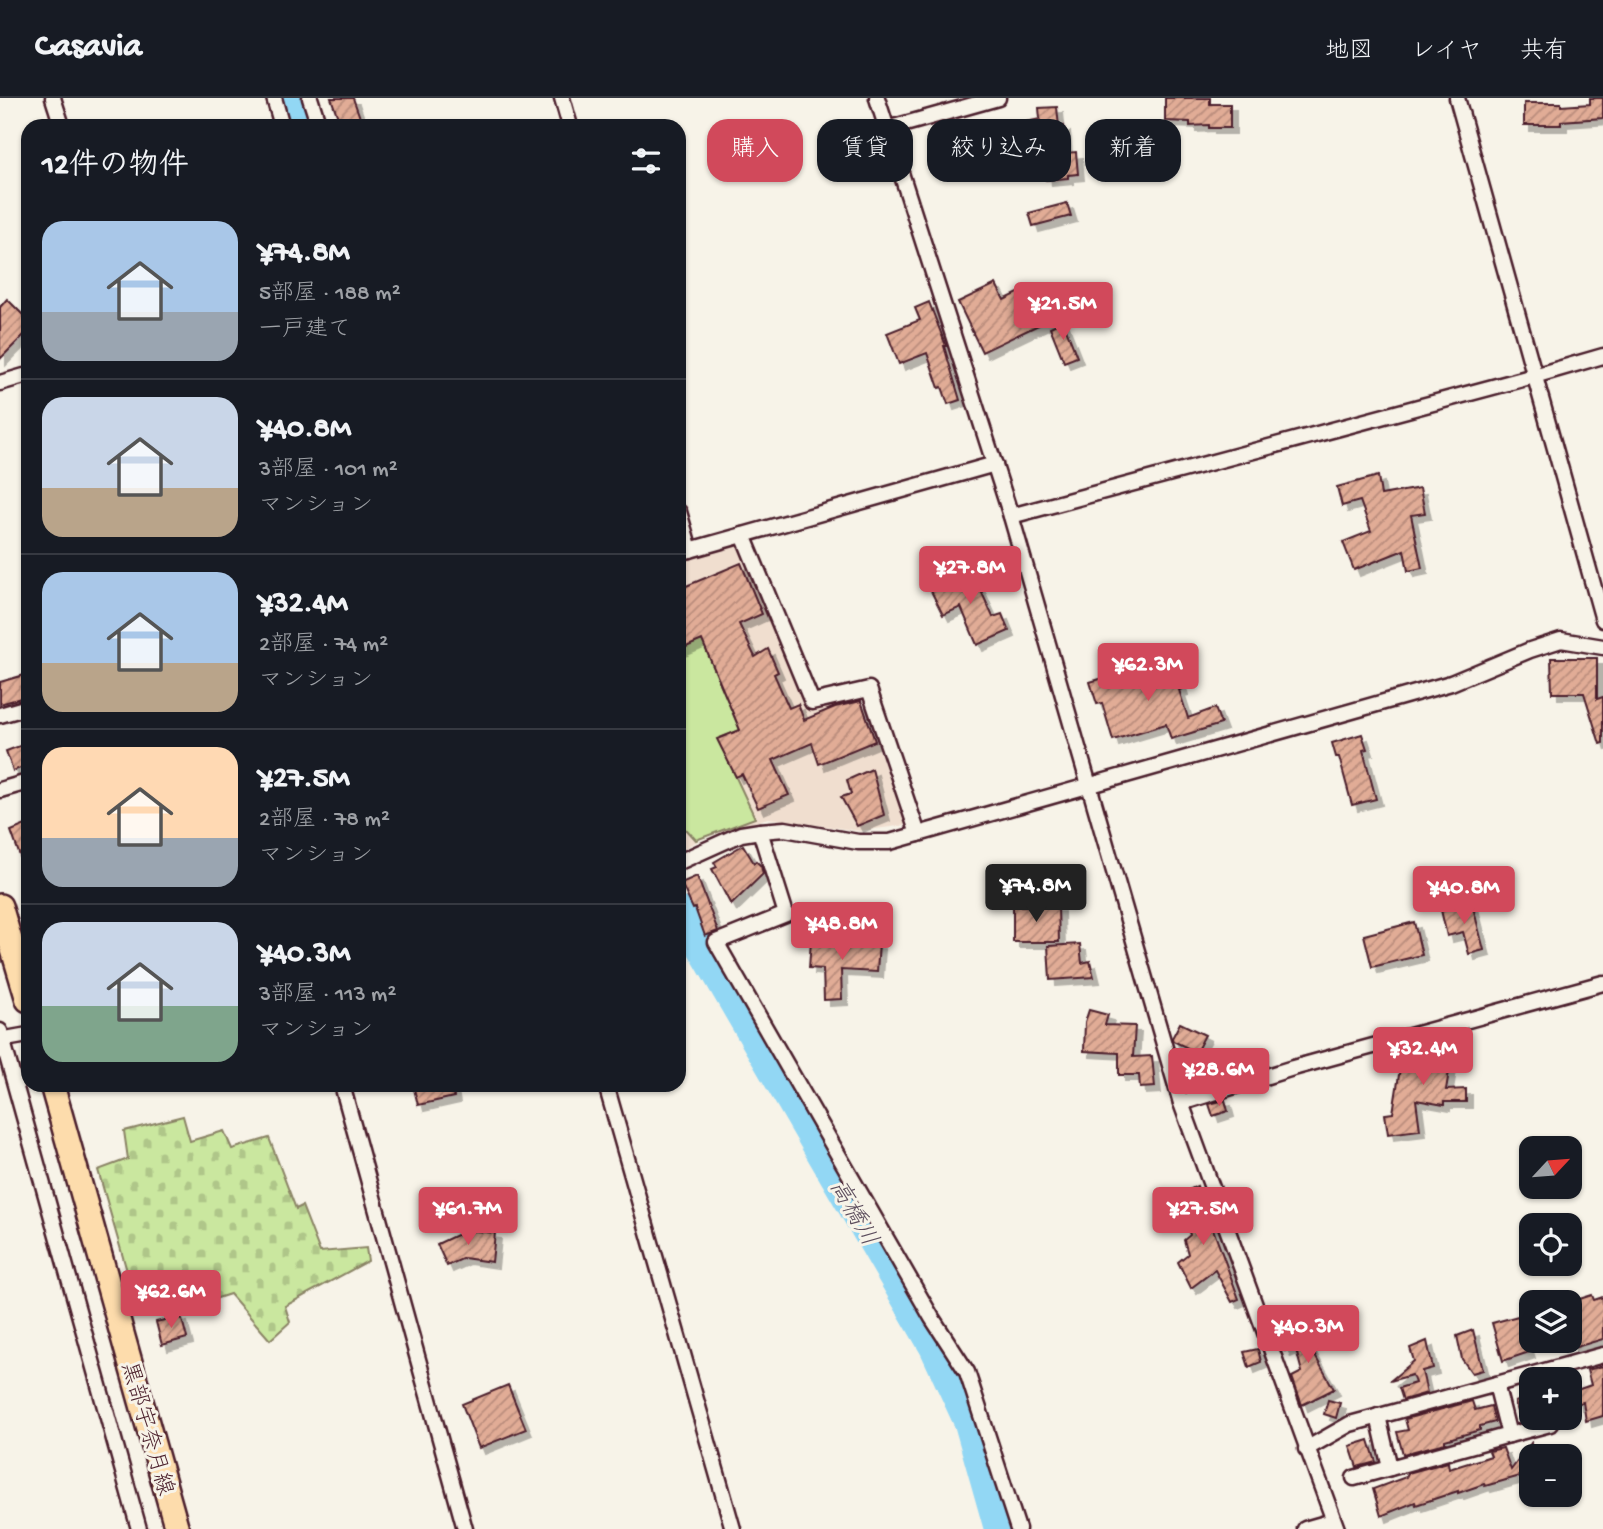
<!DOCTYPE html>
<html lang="ja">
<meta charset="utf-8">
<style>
body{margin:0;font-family:"Gochi Hand","Klee One",sans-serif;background:#20242c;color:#f1f3f6;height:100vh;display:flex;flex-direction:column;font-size:26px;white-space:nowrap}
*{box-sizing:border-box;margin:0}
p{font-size:23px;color:#9ea1a6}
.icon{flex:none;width:38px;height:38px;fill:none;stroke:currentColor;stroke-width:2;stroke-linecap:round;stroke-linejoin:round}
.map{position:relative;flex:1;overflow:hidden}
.details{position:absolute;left:21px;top:21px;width:665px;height:973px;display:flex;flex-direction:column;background:#171b24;border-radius:21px;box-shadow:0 2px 5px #0004}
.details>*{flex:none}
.hud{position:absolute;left:707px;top:21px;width:665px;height:63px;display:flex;gap:14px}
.needle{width:46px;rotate:64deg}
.buttons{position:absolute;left:1519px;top:1038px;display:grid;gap:14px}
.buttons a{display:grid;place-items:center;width:63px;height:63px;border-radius:14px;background:#171b24;box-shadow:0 2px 5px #0004;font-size:35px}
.price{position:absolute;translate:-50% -60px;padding:0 16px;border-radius:7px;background:#d1495b;color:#fff;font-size:23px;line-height:46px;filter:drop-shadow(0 2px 4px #0008)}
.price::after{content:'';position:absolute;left:50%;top:42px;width:21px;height:16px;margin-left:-10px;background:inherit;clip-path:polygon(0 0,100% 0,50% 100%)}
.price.on{background:#222;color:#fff}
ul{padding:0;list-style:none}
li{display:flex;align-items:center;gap:21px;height:175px;padding:0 21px}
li+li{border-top:2px solid #363941}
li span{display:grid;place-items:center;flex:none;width:196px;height:140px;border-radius:21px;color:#555}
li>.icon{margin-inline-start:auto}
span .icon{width:84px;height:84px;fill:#fffc;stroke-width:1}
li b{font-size:30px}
h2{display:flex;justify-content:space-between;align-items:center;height:84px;padding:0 21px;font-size:30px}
.pill{padding:0 24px;border-radius:21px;background:#171b24;box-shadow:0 2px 5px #0004;font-size:24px;line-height:63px}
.pill.on{background:#d1495b;color:#fff}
header{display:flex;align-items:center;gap:42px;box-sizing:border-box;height:98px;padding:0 35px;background:#171b24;border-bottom:2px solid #363941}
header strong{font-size:33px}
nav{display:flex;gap:38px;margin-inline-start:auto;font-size:24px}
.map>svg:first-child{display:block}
</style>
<header>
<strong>Casavia</strong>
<nav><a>地図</a><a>レイヤ</a><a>共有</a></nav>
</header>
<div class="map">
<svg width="1603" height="1431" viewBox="0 0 1603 1431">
<defs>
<pattern id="cemetery-stones" width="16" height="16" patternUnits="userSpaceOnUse" patternTransform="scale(1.75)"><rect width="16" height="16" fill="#cae79f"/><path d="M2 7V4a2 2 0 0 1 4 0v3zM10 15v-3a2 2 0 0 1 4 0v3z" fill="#afc689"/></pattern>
<pattern id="building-hatch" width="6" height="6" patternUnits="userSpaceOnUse" patternTransform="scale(1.75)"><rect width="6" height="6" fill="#e1ac96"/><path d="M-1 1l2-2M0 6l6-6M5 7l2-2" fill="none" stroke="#b88b7b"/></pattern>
<filter id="shadow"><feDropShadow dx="6" dy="6" stdDeviation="0" flood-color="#0004"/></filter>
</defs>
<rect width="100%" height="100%" fill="#f7f3e8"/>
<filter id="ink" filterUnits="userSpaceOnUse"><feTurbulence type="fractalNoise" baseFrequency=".0143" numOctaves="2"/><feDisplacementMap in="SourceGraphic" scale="14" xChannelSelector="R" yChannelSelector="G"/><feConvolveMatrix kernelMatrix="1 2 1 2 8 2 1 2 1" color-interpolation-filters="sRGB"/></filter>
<g filter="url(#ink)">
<polygon fill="#f0decf" points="738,447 807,611 860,598 906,727 860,733 768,720 703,740 679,753 679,464"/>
<polygon fill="#cae79f" stroke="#8a8365" stroke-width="2" points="702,542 740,632 718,641 755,720 696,742 687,732 679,730 679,552"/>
<polygon fill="url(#cemetery-stones)" stroke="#8a8365" stroke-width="2" points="183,1018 190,1043 224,1033 232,1051 269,1040 296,1111 302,1108 320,1154 366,1150 368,1163 285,1208 290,1224 270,1242 230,1196 202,1205 197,1198 139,1215 98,1072 128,1061 124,1033"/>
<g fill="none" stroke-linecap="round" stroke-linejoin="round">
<g stroke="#92d7f4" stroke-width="28">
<polyline points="291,0 300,28"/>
<polyline points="679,812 933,1249 968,1325 998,1431"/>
</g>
</g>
<g fill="url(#building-hatch)" stroke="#4a1f2b" stroke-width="2" filter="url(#shadow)">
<polygon points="331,0 353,0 363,28 341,28"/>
<polygon points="1165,0 1210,0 1210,6 1230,6 1230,30 1209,30 1209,27 1190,28 1190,24 1165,23"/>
<polygon points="1590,0 1603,0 1603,20 1561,23 1561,27 1524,27 1524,5 1561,5 1561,8 1590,6"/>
<polygon points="1057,9 1059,29 1064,28 1066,55 1076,54 1078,76 1068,77 1068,80 1046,82 1042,39 1010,46 1007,28 1040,21 1039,10"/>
<polygon points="1067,105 1071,118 1033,128 1029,115"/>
<polygon points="996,186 1004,202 1033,188 1049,222 982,254 958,204"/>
<polygon points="7,201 28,222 28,233 0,261 0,209"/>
<polygon points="929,204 946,248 944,248 960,302 948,306 942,289 939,290 927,255 899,266 887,235 920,222 915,210"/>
<polygon points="1063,223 1077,259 1064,264 1050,229"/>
<polygon points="1378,378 1381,397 1420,390 1425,415 1411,417 1422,470 1408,473 1404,452 1354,472 1343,444 1371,433 1360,403 1342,408 1337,389"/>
<polygon points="741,465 762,516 739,526 755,559 768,551 778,574 774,576 789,610 798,606 804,622 835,609 861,603 875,643 819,666 812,645 773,662 789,697 758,710 742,676 736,679 717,641 740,632 702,542 679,552 679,491"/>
<polygon points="971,471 993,519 1002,516 1009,533 977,547 961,509 943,517 930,491"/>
<polygon points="1551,560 1597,560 1597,601 1603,599 1603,645 1600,646 1584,595 1552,595"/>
<polygon points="1147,567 1149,575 1175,567 1182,591 1179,592 1188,620 1215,610 1221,626 1171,641 1166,626 1113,642 1102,605 1097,606 1090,584"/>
<polygon points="24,577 28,598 0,606 0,584"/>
<polygon points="1362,636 1367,651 1363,652 1376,701 1352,707 1339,659 1336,659 1332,645"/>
<polygon points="28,645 28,667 13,673 6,653"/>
<polygon points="872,671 884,717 857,728 841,699 851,696 847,682"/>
<polygon points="28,726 28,775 26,775 11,733"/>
<polygon points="743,747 754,765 756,763 761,768 763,776 731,807 712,771 717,769 714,764"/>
<polygon points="697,778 718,833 705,838 695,810 693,811 681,785"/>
<polygon points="1472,805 1484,852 1469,856 1463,834 1447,838 1441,812"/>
<polygon points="1013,808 1058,808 1059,844 1013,844"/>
<polygon points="1414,824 1422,857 1372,869 1364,837"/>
<polygon points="811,842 879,845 877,874 841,872 842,901 824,902 823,871 809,870"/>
<polygon points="1080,846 1082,865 1090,863 1094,879 1050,882 1048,848"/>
<polygon points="1089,912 1108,917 1105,927 1135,928 1133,959 1152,958 1155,989 1140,990 1139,977 1119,977 1119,955 1084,953 1085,924"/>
<polygon points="1180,925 1205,937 1196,954 1173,943 1172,940"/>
<polygon points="1449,942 1453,961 1451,961 1446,992 1466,991 1466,1004 1444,1004 1444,1007 1416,1002 1420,1032 1388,1036 1385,1016 1393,1015 1401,964 1424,968 1419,949"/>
<polygon points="431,987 452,987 454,999 418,1007 414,991"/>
<polygon points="1225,1002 1228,1013 1213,1018 1209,1006"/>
<polygon points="1197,1088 1239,1201 1232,1204 1215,1172 1191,1190 1178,1164 1188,1156 1184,1142 1190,1137 1187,1128 1190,1125 1183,1105 1187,1102 1183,1095"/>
<polygon points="467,1132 495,1135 492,1164 464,1160 447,1168 437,1146"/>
<polygon points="1592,1197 1594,1202 1603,1199 1603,1241 1570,1251 1570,1204"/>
<polygon points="181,1218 187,1240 162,1247 156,1224"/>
<polygon points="1518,1218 1529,1254 1503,1263 1492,1225"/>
<polygon points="1322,1225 1326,1235 1309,1242 1311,1251 1334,1291 1302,1307 1292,1279 1302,1274 1295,1248 1285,1253 1280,1241"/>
<polygon points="1473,1232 1483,1272 1472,1275 1462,1261 1457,1238"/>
<polygon points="1427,1243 1433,1270 1422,1273 1427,1295 1403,1302 1399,1290 1415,1285 1412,1277 1390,1283 1414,1263 1410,1250"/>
<polygon points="1258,1251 1261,1264 1249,1269 1244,1254"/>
<polygon points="1603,1268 1603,1318 1586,1323 1583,1304 1576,1306 1574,1293 1591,1287 1587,1272"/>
<polygon points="508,1287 526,1331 479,1350 462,1306"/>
<polygon points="1531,1298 1531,1321 1521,1324 1515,1304"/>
<polygon points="1328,1302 1340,1305 1336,1320 1324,1316"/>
<polygon points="1472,1303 1475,1312 1491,1308 1495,1324 1480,1328 1480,1332 1445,1342 1445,1345 1403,1356 1397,1334 1408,1332 1405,1321"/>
<polygon points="1369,1342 1376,1364 1357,1369 1350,1348"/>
<polygon points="1531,1345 1531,1375 1485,1388 1484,1386 1458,1395 1458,1393 1416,1407 1415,1404 1381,1418 1373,1391 1406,1379 1408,1375 1448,1364 1449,1371 1491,1358 1489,1353 1503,1350 1511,1372"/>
</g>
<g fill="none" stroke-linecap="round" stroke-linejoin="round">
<defs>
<g id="street">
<polyline points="53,0 62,28"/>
<polyline points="274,0 282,28"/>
<polyline points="310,0 319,28"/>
<polyline points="562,0 570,28"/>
<polyline points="877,0 1011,418 1181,1005 1337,1431"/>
<polyline points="1457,0 1603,522"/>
<polyline points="887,31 998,0"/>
<polyline points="0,285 24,278"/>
<polyline points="679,414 690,452"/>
<polyline points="1011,418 1534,278 1603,258"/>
<polyline points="743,437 812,604 869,591 918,736"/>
<polyline points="679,455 995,366"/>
<polyline points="0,617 28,609"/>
<polyline points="0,692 28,684"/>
<polyline points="760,733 786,816 716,844 932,1220 967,1274 1018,1431"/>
<polyline points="679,764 741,736 760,733 785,731 858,744 890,744 1451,585 1530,552 1561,542 1603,549"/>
<polyline points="0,933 139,1431"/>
<polyline points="0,942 28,937"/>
<polyline points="342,987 465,1431"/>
<polyline points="606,987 733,1431"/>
<polyline points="1181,1005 1293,970 1603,885"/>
<polyline points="1378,1318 1390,1370"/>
<polyline points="1509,1337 1550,1326"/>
<polyline points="1306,1351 1350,1326 1603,1257"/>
<polyline points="1354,1380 1509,1337 1496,1286"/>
<polyline points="1305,1431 1333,1423"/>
</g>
<g id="primary">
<polyline points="0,808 28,902"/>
<polyline points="52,987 177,1431"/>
</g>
</defs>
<use href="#street" stroke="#4a1f2b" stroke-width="19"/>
<use href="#primary" stroke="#4a1f2b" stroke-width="28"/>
<use href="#street" stroke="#f7f3e8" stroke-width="14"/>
<use href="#primary" stroke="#fddcac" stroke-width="23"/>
</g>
</g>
<g text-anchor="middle" stroke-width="6" stroke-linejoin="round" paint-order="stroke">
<g font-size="23" fill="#4a1f2b" stroke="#f7f3e8">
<text transform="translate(149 1330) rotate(74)" y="8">黒部宇奈月線</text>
</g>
<g font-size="24" font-style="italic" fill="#5c4d5d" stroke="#f7f3e8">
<text transform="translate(855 1114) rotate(60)" y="8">高橋川</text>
</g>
</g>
</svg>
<div class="buttons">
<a><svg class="needle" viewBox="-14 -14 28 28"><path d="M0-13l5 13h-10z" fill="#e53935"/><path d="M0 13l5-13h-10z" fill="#9ea1a6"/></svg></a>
<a><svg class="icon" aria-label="locate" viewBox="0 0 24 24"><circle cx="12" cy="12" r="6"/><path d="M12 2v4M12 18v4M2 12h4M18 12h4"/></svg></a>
<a><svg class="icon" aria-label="layers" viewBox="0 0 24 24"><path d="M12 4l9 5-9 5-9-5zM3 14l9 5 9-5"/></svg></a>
<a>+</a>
<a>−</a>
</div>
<b class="price" style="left:1063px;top:244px">¥21.5M</b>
<b class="price" style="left:970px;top:508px">¥27.8M</b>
<b class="price" style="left:1148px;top:605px">¥62.3M</b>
<b class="price on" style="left:1036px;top:826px">¥74.8M</b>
<b class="price" style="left:1464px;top:828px">¥40.8M</b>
<b class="price" style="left:842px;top:864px">¥48.8M</b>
<b class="price" style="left:1423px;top:989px">¥32.4M</b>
<b class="price" style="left:1219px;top:1010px">¥28.6M</b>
<b class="price" style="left:468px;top:1149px">¥61.7M</b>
<b class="price" style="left:1203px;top:1149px">¥27.5M</b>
<b class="price" style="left:171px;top:1232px">¥62.6M</b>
<b class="price" style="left:1308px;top:1267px">¥40.3M</b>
<div class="hud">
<a class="pill on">購入</a>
<a class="pill">賃貸</a>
<a class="pill">絞り込み</a>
<a class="pill">新着</a>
</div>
<section class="details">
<h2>12件の物件<svg class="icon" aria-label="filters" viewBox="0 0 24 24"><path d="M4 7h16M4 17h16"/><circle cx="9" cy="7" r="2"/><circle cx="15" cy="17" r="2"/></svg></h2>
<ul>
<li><span style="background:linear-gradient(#a9c7e8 65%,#9aa5b1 0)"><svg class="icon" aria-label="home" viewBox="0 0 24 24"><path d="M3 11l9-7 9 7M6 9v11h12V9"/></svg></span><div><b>¥74.8M</b><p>5部屋 · 188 m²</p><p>一戸建て</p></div></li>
<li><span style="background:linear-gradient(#c9d6e8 65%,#b9a48a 0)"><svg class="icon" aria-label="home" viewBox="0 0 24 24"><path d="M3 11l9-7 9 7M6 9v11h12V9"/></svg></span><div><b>¥40.8M</b><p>3部屋 · 101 m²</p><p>マンション</p></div></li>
<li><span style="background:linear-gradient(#a9c7e8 65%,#b9a48a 0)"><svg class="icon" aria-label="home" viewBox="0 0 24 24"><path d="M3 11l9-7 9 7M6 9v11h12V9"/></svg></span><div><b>¥32.4M</b><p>2部屋 · 74 m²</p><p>マンション</p></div></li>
<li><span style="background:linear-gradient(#ffd9b3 65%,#9aa5b1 0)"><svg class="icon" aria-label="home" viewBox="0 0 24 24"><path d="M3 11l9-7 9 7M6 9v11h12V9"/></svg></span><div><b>¥27.5M</b><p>2部屋 · 78 m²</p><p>マンション</p></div></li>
<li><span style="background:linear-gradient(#c9d6e8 60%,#7fa58c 0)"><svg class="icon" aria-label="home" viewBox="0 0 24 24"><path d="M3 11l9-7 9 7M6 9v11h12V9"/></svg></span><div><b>¥40.3M</b><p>3部屋 · 113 m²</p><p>マンション</p></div></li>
</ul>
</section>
</div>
